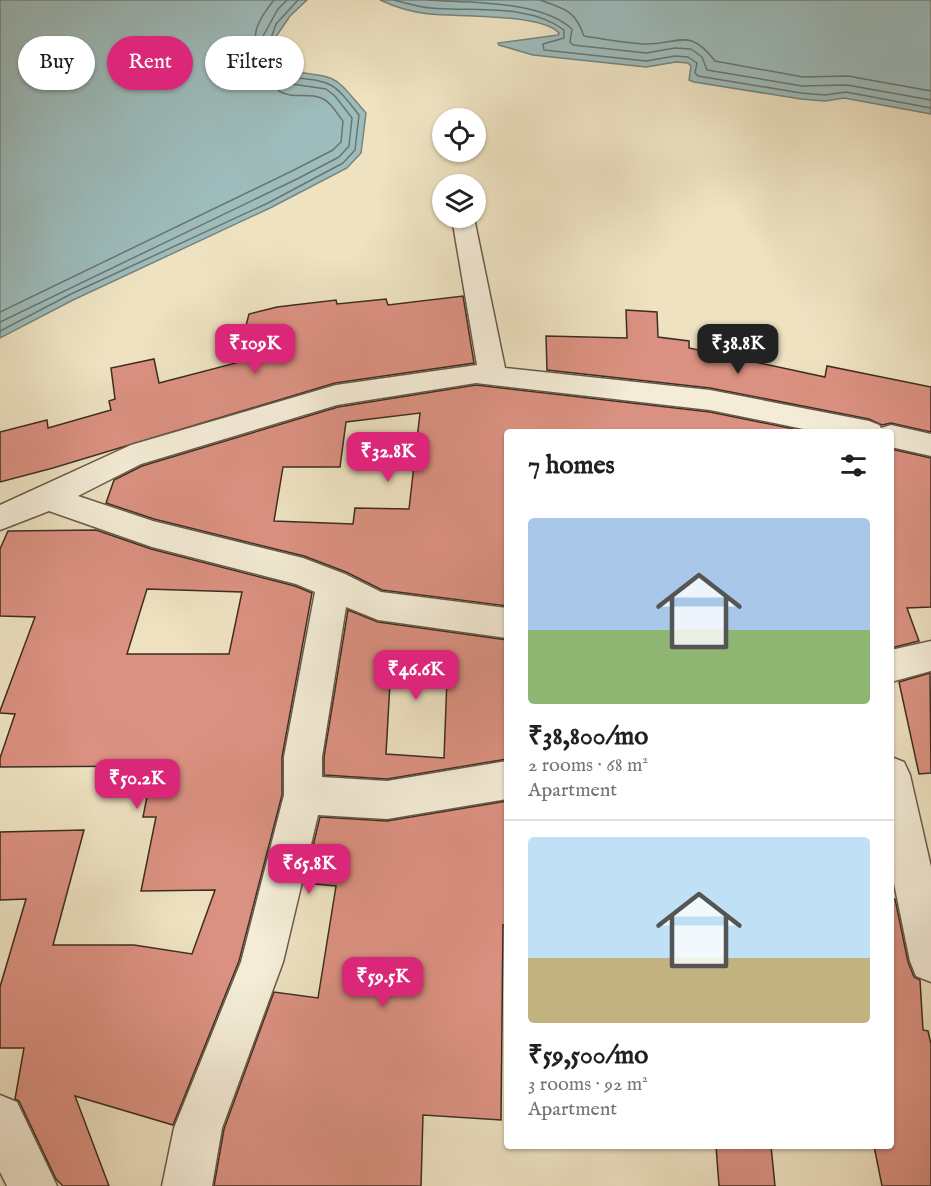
<!DOCTYPE html>
<meta charset="utf-8">
<style>
body{margin:0;font-family:"IM FELL English",serif;background:#f6f6f6;color:#202124;height:100vh;display:flex;flex-direction:column;font-size:22px;white-space:nowrap}
*{box-sizing:border-box;margin:0}
p{font-size:20px;color:#757577}
.icon{flex:none;width:33px;height:33px;fill:none;stroke:currentColor;stroke-width:2;stroke-linecap:round;stroke-linejoin:round}
.map{position:relative;flex:1;overflow:hidden}
.details{position:absolute;left:504px;top:429px;width:390px;height:720px;display:flex;flex-direction:column;background:#fff;border-radius:6px;box-shadow:0 2px 4px #0004}
.details>*{flex:none}
.banner{position:absolute;left:18px;top:36px;width:396px;height:54px;display:flex;gap:12px}
.tools{position:absolute;left:432px;top:108px;display:grid;gap:12px}
.tools a{display:grid;place-items:center;width:54px;height:54px;border-radius:50%;background:#fff;box-shadow:0 2px 4px #0004;font-size:30px}
.price{position:absolute;translate:-50% -51px;padding:0 14px;border-radius:12px;background:#db2777;color:#fff;font-size:20px;line-height:39px;filter:drop-shadow(0 2px 3px #0008)}
.price::after{content:'';position:absolute;left:50%;top:36px;width:18px;height:14px;margin-left:-9px;background:inherit;clip-path:polygon(0 0,100% 0,50% 100%)}
.price.on{background:#222;color:#fff}
ul{padding:0;list-style:none}
li{display:grid;align-content:center;gap:12px;height:318px;padding:0 24px}
li+li{border-top:2px solid #e0e0e0}
li span{display:grid;place-items:center;height:186px;border-radius:6px;color:#555}
li>.icon{margin-inline-start:auto}
span .icon{width:108px;height:108px;fill:#fffc;stroke-width:1}
li b{font-size:26px}
h2{display:flex;justify-content:space-between;align-items:center;height:72px;padding:0 24px;font-size:26px}
.pill{padding:0 21px;border-radius:27px;background:#fff;box-shadow:0 2px 4px #0004;font-size:21px;line-height:54px}
.pill.on{background:#db2777;color:#fff}
.map>svg:first-child{display:block}
</style>
<div class="map">
<svg width="931" height="1186" viewBox="0 0 931 1186">
<rect width="100%" height="100%" fill="#eee2c1"/>
<filter id="stains"><feTurbulence type="fractalNoise" baseFrequency=".00333" numOctaves="4"/><feColorMatrix values="0 0 0 0 .2 0 0 0 0 .09 0 0 0 0 .02 0 0 0 .5 -.17"/></filter>
<radialGradient id="worn" r=".72"><stop offset=".6" stop-color="#630" stop-opacity="0"/><stop offset="1" stop-color="#630" stop-opacity=".3"/></radialGradient>
<g fill="#9dbcbc" stroke="#77837e" stroke-width="1.5">
<path d="M0,0H307L290,16L275,38L292,72C341,76 335,78 366,113L361,153L347,168L270,208L73,300L0,338Z"/>
<path d="M380,0H931V114L844,98L825,101L801,99L694,82L689,80L691,66L688,63L676,62L646,67L533,55L499,45L498,43L558,35L559,33C541,13 457,17 429,14C412,12 395,7 380,0Z"/>
</g>
<g fill="none" stroke-linecap="round" stroke-linejoin="round">
<g stroke="#6d746e" stroke-width="1.5">
<path d="M394,0C406,3 418,7 431,8C473,12 529,3 564,30V38L543,44L544,50L646,61L675,56L688,57L697,63L695,73L698,76L801,93L825,95L846,92L931,108"/>
<path d="M427,0C470,3 540,0 572,29L570,42L573,45L646,53L675,48L691,49L702,57L707,70L802,86L847,85L931,100"/>
<path d="M540,0C565,9 575,10 584,36C604,39 625,43 644,44C678,45 689,26 715,61L803,77L848,76L931,91"/>
<path d="M0,312L292,171L333,150L341,142L343,121C337,114 333,105 325,100C311,91 293,100 279,91C272,86 268,76 264,68C250,37 253,26 274,0"/>
<polyline points="0,322 297,179 339,157 349,146 352,118 335,96 326,89 285,83 279,77 262,38 278,9 287,0"/>
<path d="M0,331L71,294L268,203L343,163L355,150L359,115C331,79 332,82 288,77L270,41L276,24L298,0"/>
</g>
</g>
<g fill="#db9181" stroke="#3d2d21" stroke-width="1.5" fill-rule="evenodd">
<polygon points="463,296 474,363 335,383 53,468 0,482 0,432 47,420 48,428 111,410 109,401 115,399 111,368 154,359 159,383 236,363 249,314 277,307 336,300 337,304 386,299 388,305"/>
<polygon points="626,310 657,312 658,337 689,341 689,348 825,377 827,366 931,387 931,432 891,423 882,425 869,419 710,388 547,370 546,336 627,338"/>
<path d="M476,385L710,412L794,429V432H507V606L382,590L346,572L304,556L154,519L106,503L114,480L142,466L338,407ZM420,413L409,509L355,508L353,524L274,521L283,467H340L346,422Z"/>
<polygon points="891,449 931,458 931,607 907,608 919,641 891,648"/>
<path d="M96,530L151,549L295,586L312,593L282,757V795L239,961L173,1125L75,1096L109,1186H63L56,1179L19,1101L15,1099L24,1048H0V987L26,899L0,900V832L84,830L53,945H134L192,954L215,890L141,891L156,817H143L153,766L0,767V758L15,714L0,713V711L35,617L0,616V549L8,531ZM147,589L242,592L229,654H127Z"/>
<path d="M348,610L378,622L507,640V759L387,779L324,775V757ZM394,676L447,678L444,758L386,754L390,683H393Z"/>
<polygon points="930,673 931,773 919,774 899,682"/>
<polygon points="507,801 507,925 503,925 501,1120 423,1115 421,1186 214,1186 224,1129 274,992 318,998 336,886 304,883 320,817 387,821"/>
<polygon points="891,898 895,899 908,962 914,977 920,980 923,1030 928,1031 931,1044 931,1186 882,1186 874,1146 891,1146"/>
<polygon points="716,1146 771,1146 775,1186 719,1186"/>
</g>
<g fill="none" stroke-linecap="round" stroke-linejoin="round">
<defs>
<g id="minor">
<polygon points="452,218 474,218 505,368 710,390 869,421 879,425 881,428 891,425 931,434 931,456 891,447 891,432 818,432 710,410 476,383 337,405 141,464 78,496 153,521 303,558 345,574 381,592 507,608 507,638 378,620 346,607 322,757 322,777 387,781 507,761 507,799 387,819 318,815 283,962 222,1128 212,1186 162,1186 174,1128 241,962 284,795 284,757 315,592 296,584 152,547 49,511 0,530 0,505 131,445 336,385 477,365"/>
<polygon points="931,641 931,671 891,682 891,650"/>
<polygon points="891,757 904,762 910,775 931,867 931,982 916,976 910,961 891,869"/>
<polygon points="0,1095 17,1102 57,1186 7,1186 0,1172"/>
</g>
</defs>
<use href="#minor" stroke="#695a49" stroke-width="3"/>
<use href="#minor" fill="#f4ecd7" fill-rule="evenodd"/>
</g>
<rect width="100%" height="100%" filter="url(#stains)"/>
<rect width="100%" height="100%" fill="url(#worn)"/>
</svg>
<div class="tools">
<a><svg class="icon" aria-label="locate" viewBox="0 0 24 24"><circle cx="12" cy="12" r="6"/><path d="M12 2v4M12 18v4M2 12h4M18 12h4"/></svg></a>
<a><svg class="icon" aria-label="layers" viewBox="0 0 24 24"><path d="M12 4l9 5-9 5-9-5zM3 14l9 5 9-5"/></svg></a>
</div>
<b class="price" style="left:255px;top:375px">₹109K</b>
<b class="price on" style="left:738px;top:375px">₹38.8K</b>
<b class="price" style="left:388px;top:483px">₹32.8K</b>
<b class="price" style="left:416px;top:701px">₹46.6K</b>
<b class="price" style="left:137px;top:810px">₹50.2K</b>
<b class="price" style="left:309px;top:895px">₹65.8K</b>
<b class="price" style="left:383px;top:1008px">₹59.5K</b>
<div class="banner">
<a class="pill">Buy</a>
<a class="pill on">Rent</a>
<a class="pill">Filters</a>
</div>
<section class="details">
<h2>7 homes<svg class="icon" aria-label="filters" viewBox="0 0 24 24"><path d="M4 7h16M4 17h16"/><circle cx="9" cy="7" r="2"/><circle cx="15" cy="17" r="2"/></svg></h2>
<ul>
<li><span style="background:linear-gradient(#a9c7e8 60%,#8fb573 0)"><svg class="icon" aria-label="home" viewBox="0 0 24 24"><path d="M3 11l9-7 9 7M6 9v11h12V9"/></svg></span><div><b>₹38,800/mo</b><p>2 rooms · 68 m²</p><p>Apartment</p></div></li>
<li><span style="background:linear-gradient(#bfe0f5 65%,#c2b280 0)"><svg class="icon" aria-label="home" viewBox="0 0 24 24"><path d="M3 11l9-7 9 7M6 9v11h12V9"/></svg></span><div><b>₹59,500/mo</b><p>3 rooms · 92 m²</p><p>Apartment</p></div></li>
</ul>
</section>
</div>
